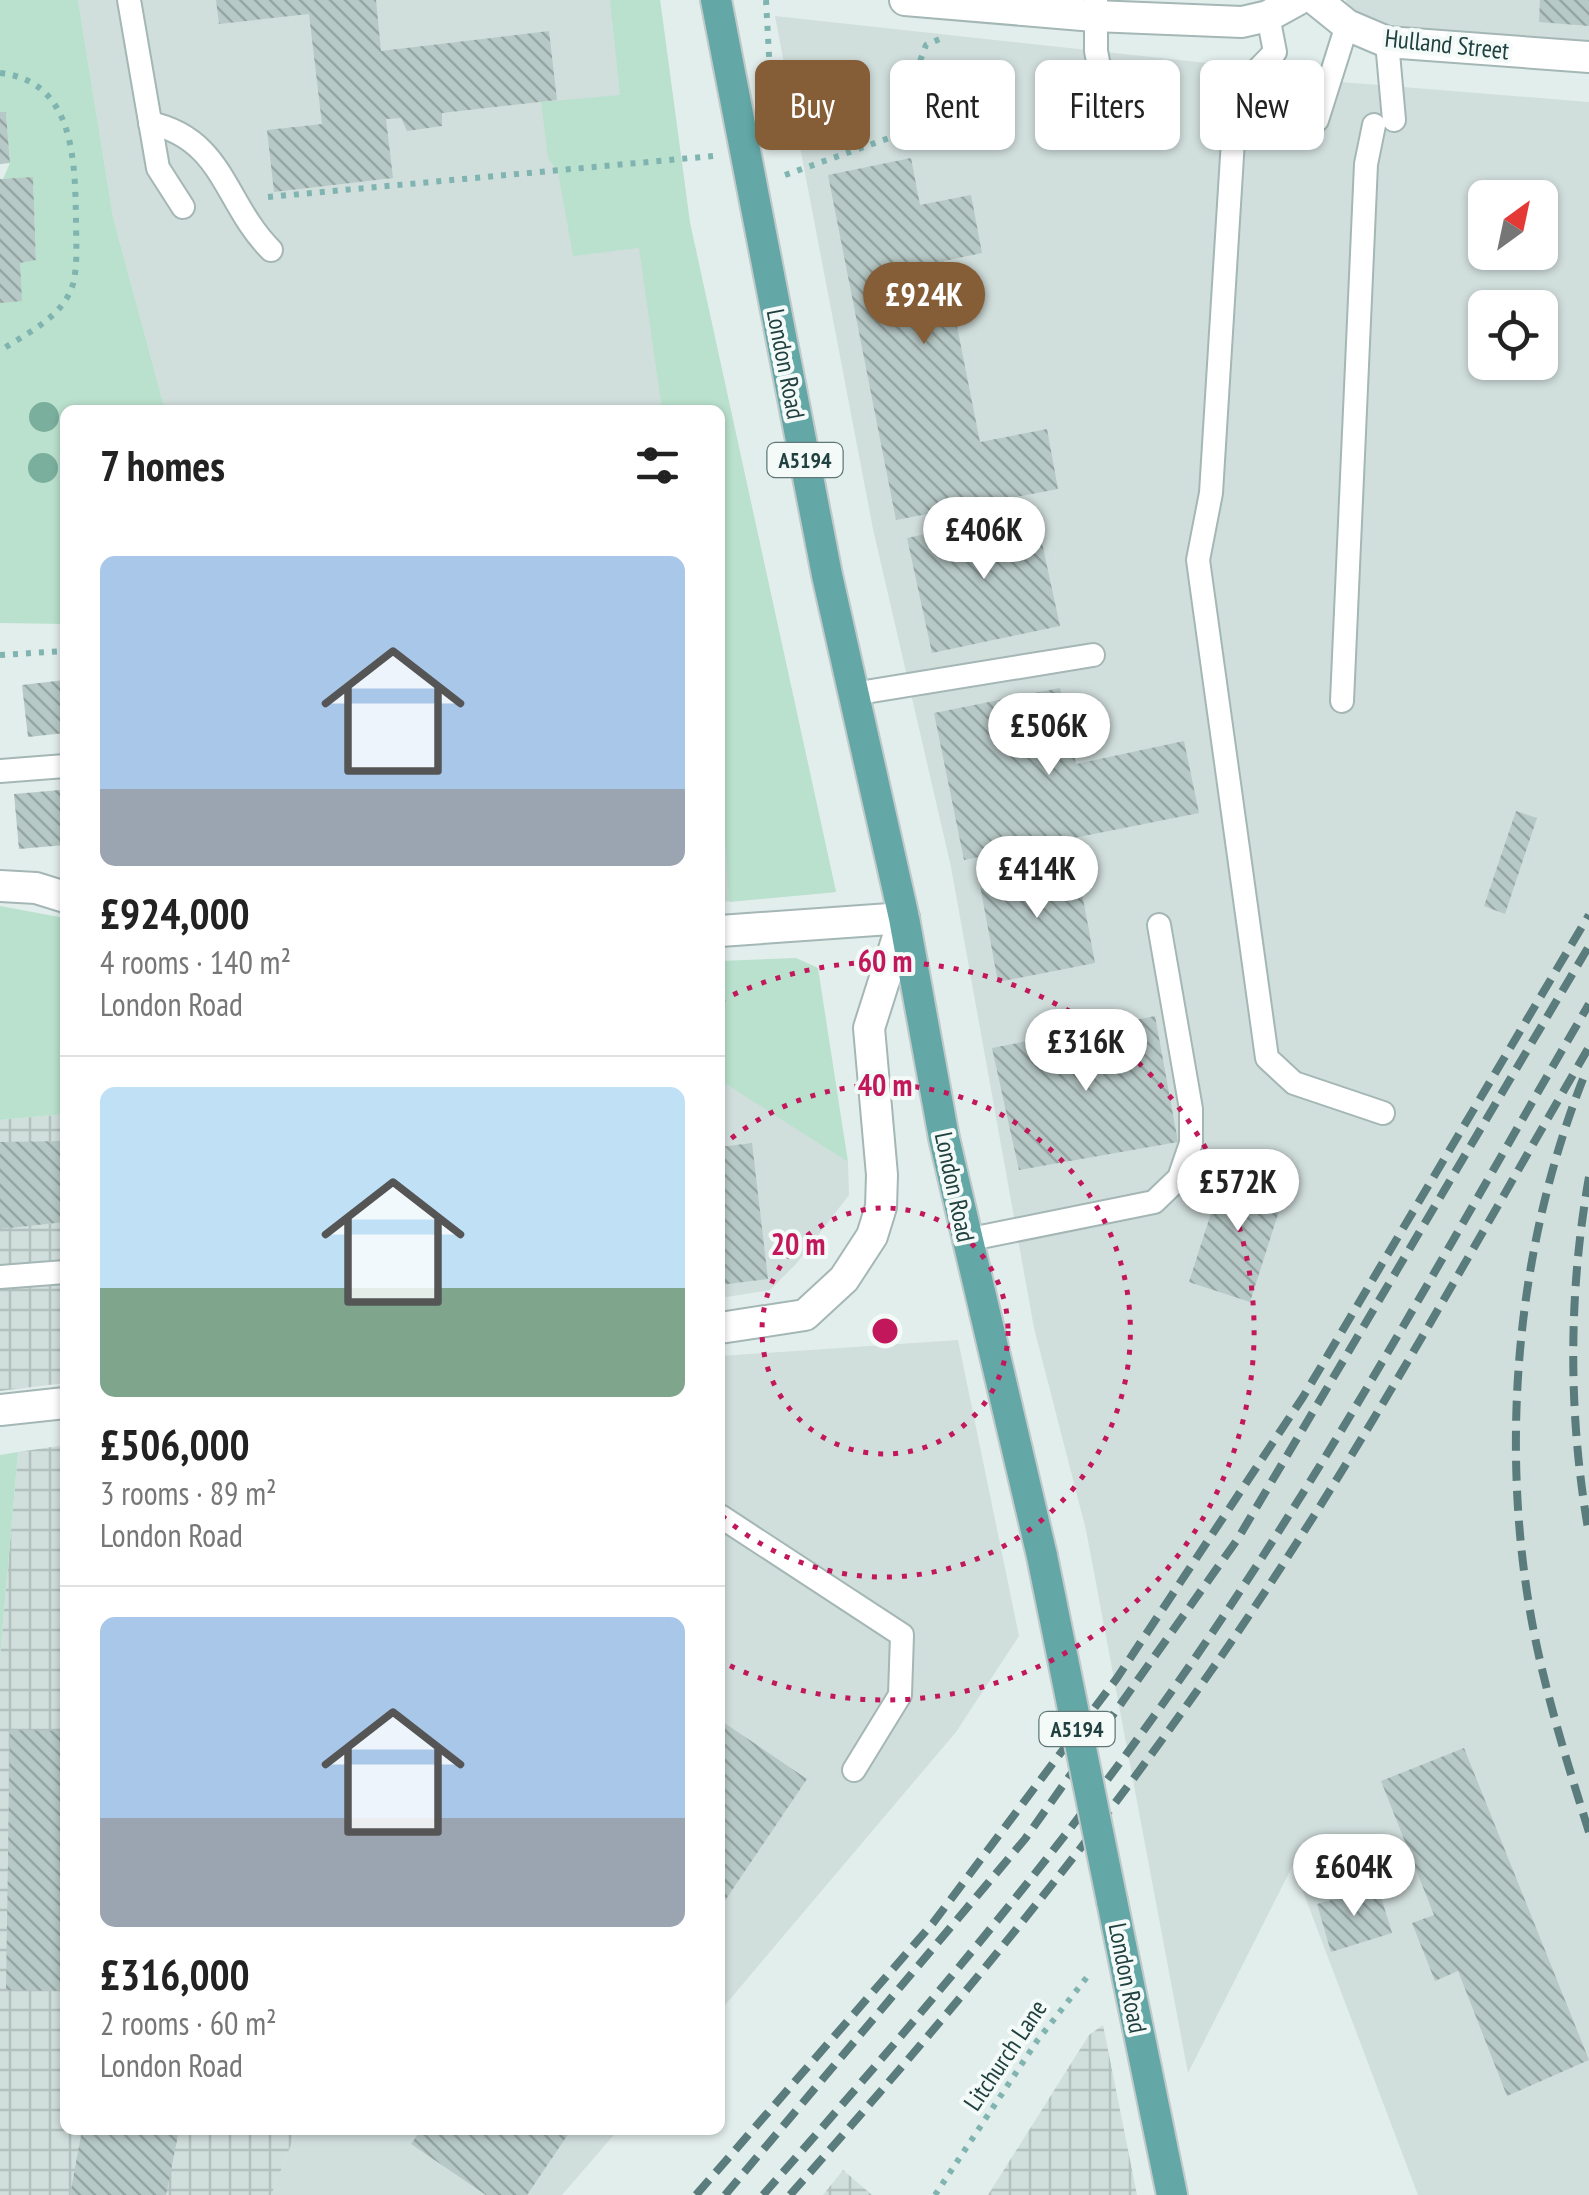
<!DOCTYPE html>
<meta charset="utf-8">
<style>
body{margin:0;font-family:"PT Sans Narrow",sans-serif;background:#f2f2f2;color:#222;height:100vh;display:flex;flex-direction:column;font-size:38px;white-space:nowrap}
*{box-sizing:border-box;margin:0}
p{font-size:32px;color:#767676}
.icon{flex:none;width:55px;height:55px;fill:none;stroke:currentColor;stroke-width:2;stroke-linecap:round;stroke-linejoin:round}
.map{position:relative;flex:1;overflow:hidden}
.sheet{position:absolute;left:60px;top:405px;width:665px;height:1730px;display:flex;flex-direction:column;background:#fff;border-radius:15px;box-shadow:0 2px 8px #0004}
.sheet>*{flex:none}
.guide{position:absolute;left:755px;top:60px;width:682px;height:90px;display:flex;gap:20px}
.needle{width:65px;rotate:33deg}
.fabs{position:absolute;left:1468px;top:180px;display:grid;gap:20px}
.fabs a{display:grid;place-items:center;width:90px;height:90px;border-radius:15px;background:#fff;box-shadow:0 2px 8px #0004;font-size:50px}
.price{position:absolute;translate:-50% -85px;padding:0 22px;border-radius:35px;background:#fff;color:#222;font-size:32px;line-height:65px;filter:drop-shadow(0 2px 5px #0008)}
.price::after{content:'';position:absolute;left:50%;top:60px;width:30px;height:22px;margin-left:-15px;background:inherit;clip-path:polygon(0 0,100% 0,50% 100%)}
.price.on{background:#855d37;color:#fff}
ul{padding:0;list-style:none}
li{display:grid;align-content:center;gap:20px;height:530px;padding:0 40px}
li+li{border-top:2px solid #e0e0e0}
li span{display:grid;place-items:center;height:310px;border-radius:15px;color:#555}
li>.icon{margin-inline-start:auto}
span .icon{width:180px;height:180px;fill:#fffc;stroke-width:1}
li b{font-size:42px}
h2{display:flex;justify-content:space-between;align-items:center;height:120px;padding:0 40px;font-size:42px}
.pill{padding:0 35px;border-radius:15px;background:#fff;box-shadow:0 2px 8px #0004;font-size:35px;line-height:90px}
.pill.on{background:#855d37;color:#fff}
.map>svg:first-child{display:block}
</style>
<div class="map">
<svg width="1589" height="2195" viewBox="0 0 1589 2195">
<defs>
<pattern id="industrial-grid" width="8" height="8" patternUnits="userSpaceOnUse" patternTransform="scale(2.5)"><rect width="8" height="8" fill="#d0dedc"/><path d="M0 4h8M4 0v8" fill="none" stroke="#b2c0be"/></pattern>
<pattern id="building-back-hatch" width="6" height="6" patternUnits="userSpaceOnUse" patternTransform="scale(2.5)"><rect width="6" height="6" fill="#b7c9c6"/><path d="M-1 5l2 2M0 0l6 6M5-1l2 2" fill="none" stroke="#94a5a2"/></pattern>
</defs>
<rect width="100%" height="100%" fill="#e2eeec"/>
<g fill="#d0dedc" fill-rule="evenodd">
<polygon points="78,0 660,0 690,223 836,892 720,902 720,410 165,410 113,217"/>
<polygon points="1346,0 1589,0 1589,45 1347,25"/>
<path d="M775,16L1216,64V72L1589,102V2195H1418L1293,1865L1188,2073L1086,1530L1034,1328L951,867L873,529ZM1485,198H1540V252H1485ZM1485,308H1540V362H1485Z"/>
<polygon points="720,1077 848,1162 849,1195 796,1264 770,1290 720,1298"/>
<polygon points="958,1340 1019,1636 956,1732 720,2011 720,1356"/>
<polygon points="297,2130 618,2130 562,2195 271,2195"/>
</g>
<g fill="url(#industrial-grid)">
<polygon points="65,1114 65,1383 0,1391 0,1120"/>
<polygon points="65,1445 65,2130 297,2130 271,2195 0,2195 0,1657 18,1452"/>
<polygon points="1103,2025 1137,2195 988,2195 1089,2035"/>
<polygon points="843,2170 872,2195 823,2195"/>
</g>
<g fill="#bae1ce">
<polygon points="0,0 78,0 113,217 165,410 65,410 65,624 0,623 0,303 20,263 36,259 33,178 3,179 10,163 6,112 0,112"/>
<polygon points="610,0 660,0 690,223 836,892 729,902 720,751 720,410 662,410 639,248 573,256 558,172 548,158 541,102 620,95"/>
<polygon points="0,906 65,918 65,1114 0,1120"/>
<polygon points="796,958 818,968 848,1162 720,1080 720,961"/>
<polygon points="18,1452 0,1657 0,1455"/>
</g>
<g fill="url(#building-back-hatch)">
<polygon points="216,0 376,0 381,51 549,31 557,100 442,113 442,126 407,131 401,118 386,119 393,178 274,192 267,130 322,124 309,14 219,24"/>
<polygon points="1540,0 1589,0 1589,26 1539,22"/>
<polygon points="0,112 6,112 10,163 0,164"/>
<polygon points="911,158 920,205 971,195 982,253 944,261 980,442 1047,429 1058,489 896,520 828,175"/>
<polygon points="33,177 36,260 20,263 22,301 0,303 0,179"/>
<polygon points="1035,511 1060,626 932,653 907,538"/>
<polygon points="65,680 65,733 28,737 22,685"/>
<polygon points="1060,688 1076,764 1184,741 1199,813 964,860 934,713"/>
<polygon points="60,790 65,845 19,849 14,794"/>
<polygon points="1516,811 1537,818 1505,914 1484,906"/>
<polygon points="1076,861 1095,963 998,982 979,880"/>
<polygon points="1155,1016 1178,1142 1019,1170 992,1048"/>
<polygon points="65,1141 65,1222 0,1229 0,1142"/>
<polygon points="752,1143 768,1279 720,1285 720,1147"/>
<polygon points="1226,1166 1287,1186 1250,1302 1189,1282"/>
<polygon points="60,1450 65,1450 65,1480 62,1480"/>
<polygon points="720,1720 807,1779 720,1908"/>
<polygon points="10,1730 65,1731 65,1991 6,1990"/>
<polygon points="1464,1748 1589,2060 1507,2096 1458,1971 1435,1981 1412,1923 1434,1915 1381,1781"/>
<polygon points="1378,1887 1392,1933 1331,1952 1317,1904"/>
<polygon points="82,2130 179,2130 166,2195 70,2195"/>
<polygon points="421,2130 571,2130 527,2195 486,2195 411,2144"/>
</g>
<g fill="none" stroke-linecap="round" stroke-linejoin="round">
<defs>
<g id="service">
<polyline points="129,0 158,168 183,207"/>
<polyline points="1096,0 1096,51 1104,92"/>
<polyline points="1268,16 1275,52 1236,92 1211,493 1198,560 1267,1058 1294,1083 1383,1113"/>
<polyline points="1387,42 1394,120"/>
<polyline points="1317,120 1347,25"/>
<path d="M150,123C224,139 224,203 271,250"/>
<polyline points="853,694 1093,655"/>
<polyline points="1342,701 1366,164 1374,125"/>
<polyline points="0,771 65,766"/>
<polyline points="966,1240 1154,1202 1179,1178 1191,1143 1191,1109 1159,925"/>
<polyline points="0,1277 65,1272"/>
<polyline points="720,1516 902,1635 900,1695 854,1770"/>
</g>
<g id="minor">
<polyline points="905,0 1094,16 1242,22 1268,16 1297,0"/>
<polyline points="1316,0 1347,25 1387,42 1589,57"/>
<polyline points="0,886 36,888 65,897"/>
<polyline points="720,931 904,918"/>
</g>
<g id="tertiary">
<polyline points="720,1328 805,1315 844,1279 872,1236 881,1207 882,1175 869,1028 904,918"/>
<polyline points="0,1410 65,1403"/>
</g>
<g id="primary">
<polyline points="716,0 827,575 904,918 944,1138 1042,1556"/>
<polyline points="1112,1901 1172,2195"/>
</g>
</defs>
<use href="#service" stroke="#a4b7b5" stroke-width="26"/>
<use href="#minor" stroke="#a4b7b5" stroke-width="34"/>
<use href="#tertiary" stroke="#a4b7b5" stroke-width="34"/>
<use href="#primary" stroke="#c1caca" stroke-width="34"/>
<g stroke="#80b4b1" stroke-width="6" stroke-dasharray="5 8" stroke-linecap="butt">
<polyline points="766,0 770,74"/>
<path d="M0,73C75,81 75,162 76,221C76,240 78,265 73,284C63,318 26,333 0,351"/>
<polyline points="785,175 892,137 926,45 940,39"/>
<polyline points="268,197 713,156"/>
<polyline points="0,655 65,651"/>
<polyline points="935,2195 1037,2041 1091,1972"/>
</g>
<use href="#service" stroke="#fff" stroke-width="22"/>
<use href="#minor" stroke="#fff" stroke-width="30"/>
<use href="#tertiary" stroke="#fff" stroke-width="30"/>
<use href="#primary" stroke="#63a7a7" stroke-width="30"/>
<g stroke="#5b7c7c" stroke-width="8" stroke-dasharray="20 10" stroke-linecap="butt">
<path d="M1583,1079C1518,1244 1500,1436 1530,1611C1543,1686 1566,1759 1589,1832"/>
<path d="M1589,1177C1568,1295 1568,1416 1589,1534"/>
<polyline points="696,2195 933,1923 1117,1678 1303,1397 1589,915"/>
<polyline points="725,2195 1025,1839 1237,1540 1589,946"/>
<path d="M763,2195C910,2028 1054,1860 1181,1678C1332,1463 1457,1230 1589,1004"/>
<path d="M790,2195C937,2029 1079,1860 1206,1678C1348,1477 1466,1259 1589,1047"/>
</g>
<defs>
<polyline id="primary-bridge" points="1042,1556 1112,1901"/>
</defs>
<use href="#primary-bridge" stroke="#c1caca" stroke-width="34" stroke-linecap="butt"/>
<use href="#primary-bridge" stroke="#63a7a7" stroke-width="30"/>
</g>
<g fill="#7baf9d">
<circle cx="44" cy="417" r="15"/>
<circle cx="43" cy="468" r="15"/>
</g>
<g fill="none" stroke="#c2185b" stroke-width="5" stroke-dasharray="5 10">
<circle cx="885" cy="1331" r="123"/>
<path d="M720 1148A246 246 0 1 1 720 1514"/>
<path d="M720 1001A369 369 0 1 1 720 1661"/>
</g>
<g text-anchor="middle" stroke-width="8" stroke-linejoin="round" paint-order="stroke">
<g fill="#f3faf8" stroke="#5f7877" stroke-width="2.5">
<rect x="767.5" y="443" width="75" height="34" rx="8"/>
<rect x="1039.5" y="1712" width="75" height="34" rx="8"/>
</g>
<g font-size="22" font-weight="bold" fill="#204140">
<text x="805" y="468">A5194</text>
<text x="1077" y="1737">A5194</text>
</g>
<g font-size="25" fill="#204140" stroke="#f3faf8">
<text transform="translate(1447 44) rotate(6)" y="9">Hulland Street</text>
<text transform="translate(786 364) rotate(79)" y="9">London Road</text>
<text transform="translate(955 1187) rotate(78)" y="9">London Road</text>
<text transform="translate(1128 1978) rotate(79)" y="9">London Road</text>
<text transform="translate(1005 2055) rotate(-56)" y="9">Litchurch Lane</text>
</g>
</g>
<circle cx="885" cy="1331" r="15" fill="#c2185b" stroke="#f3faf8" stroke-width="5"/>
<g font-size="30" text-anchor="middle" font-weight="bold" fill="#c2185b" stroke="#f3faf8" stroke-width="8" stroke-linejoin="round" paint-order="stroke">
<text x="885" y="972">60 m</text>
<text x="885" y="1096">40 m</text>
<text x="798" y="1255">20 m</text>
</g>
</svg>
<div class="fabs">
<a><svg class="needle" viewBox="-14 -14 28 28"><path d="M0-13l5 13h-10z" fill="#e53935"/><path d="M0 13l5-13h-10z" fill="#767676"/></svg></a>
<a><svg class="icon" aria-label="locate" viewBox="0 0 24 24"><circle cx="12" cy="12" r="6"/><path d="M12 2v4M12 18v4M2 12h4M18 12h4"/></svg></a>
</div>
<b class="price on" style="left:924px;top:347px">£924K</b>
<b class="price" style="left:984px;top:582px">£406K</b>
<b class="price" style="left:1049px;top:778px">£506K</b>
<b class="price" style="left:1037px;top:921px">£414K</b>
<b class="price" style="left:1086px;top:1094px">£316K</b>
<b class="price" style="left:1238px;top:1234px">£572K</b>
<b class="price" style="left:1354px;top:1919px">£604K</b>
<div class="guide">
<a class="pill on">Buy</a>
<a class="pill">Rent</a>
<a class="pill">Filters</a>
<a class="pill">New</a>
</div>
<section class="sheet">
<h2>7 homes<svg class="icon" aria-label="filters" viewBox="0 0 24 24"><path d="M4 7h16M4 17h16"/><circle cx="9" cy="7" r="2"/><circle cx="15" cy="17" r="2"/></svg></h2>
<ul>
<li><span style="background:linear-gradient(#a9c7e8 75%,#9aa5b1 0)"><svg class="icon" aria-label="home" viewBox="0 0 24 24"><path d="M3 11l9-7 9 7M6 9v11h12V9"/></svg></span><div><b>£924,000</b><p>4 rooms · 140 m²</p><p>London Road</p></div></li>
<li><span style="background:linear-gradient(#bfe0f5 65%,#7fa58c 0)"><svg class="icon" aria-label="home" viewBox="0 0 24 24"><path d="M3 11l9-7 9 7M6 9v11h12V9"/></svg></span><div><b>£506,000</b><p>3 rooms · 89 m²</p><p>London Road</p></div></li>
<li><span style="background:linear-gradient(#a9c7e8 65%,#9aa5b1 0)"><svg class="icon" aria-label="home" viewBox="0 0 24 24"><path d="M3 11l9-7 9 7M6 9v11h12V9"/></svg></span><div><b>£316,000</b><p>2 rooms · 60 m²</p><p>London Road</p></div></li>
</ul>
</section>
</div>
